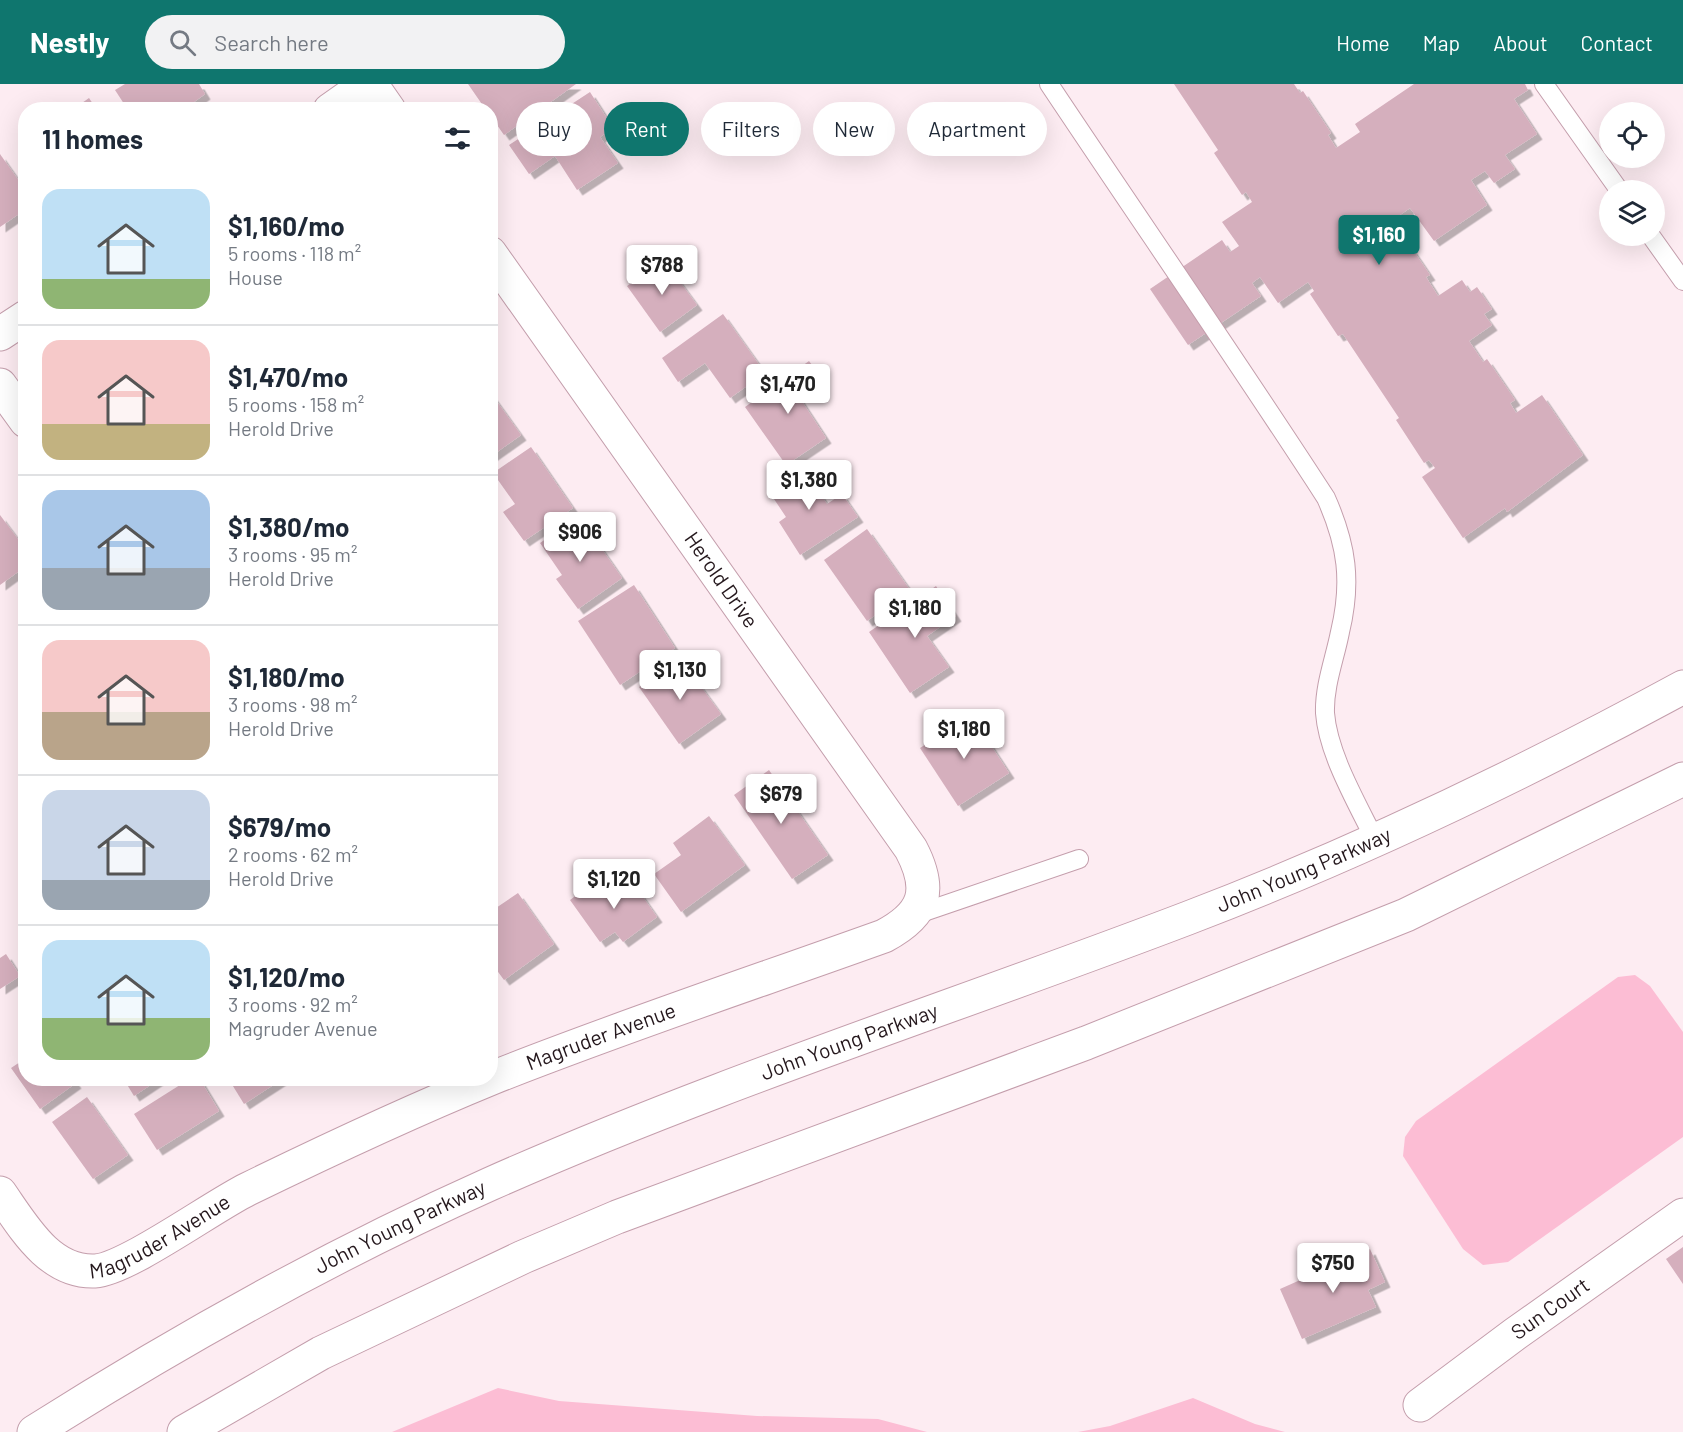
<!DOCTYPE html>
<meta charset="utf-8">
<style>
body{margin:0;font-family:Barlow,sans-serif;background:#f2f2f3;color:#1f2937;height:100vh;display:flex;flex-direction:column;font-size:22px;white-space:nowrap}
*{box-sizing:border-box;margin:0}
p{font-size:20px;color:#747a83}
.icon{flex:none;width:33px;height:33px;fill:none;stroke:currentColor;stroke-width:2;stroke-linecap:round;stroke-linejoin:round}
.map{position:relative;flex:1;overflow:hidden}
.sheet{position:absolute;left:18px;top:18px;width:480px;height:984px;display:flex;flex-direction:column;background:#fff;border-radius:24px;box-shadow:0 6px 24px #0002}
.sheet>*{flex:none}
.hud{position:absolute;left:516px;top:18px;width:570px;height:54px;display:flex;gap:12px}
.controls{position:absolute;left:1599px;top:18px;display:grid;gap:12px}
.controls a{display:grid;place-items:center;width:66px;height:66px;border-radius:50%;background:#fff;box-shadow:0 6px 24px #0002;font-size:30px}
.price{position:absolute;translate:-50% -51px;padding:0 14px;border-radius:6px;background:#fff;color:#222;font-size:20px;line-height:39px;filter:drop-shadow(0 2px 3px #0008)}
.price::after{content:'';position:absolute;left:50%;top:36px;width:18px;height:14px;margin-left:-9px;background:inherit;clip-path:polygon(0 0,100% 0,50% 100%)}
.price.selected{background:#0f766e;color:#fff}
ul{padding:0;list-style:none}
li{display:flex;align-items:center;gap:18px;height:150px;padding:0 24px}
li+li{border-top:2px solid #e0e1e3}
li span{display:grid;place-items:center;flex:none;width:168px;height:120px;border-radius:18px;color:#555}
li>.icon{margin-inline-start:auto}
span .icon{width:72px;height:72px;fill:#fffc;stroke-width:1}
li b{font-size:26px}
h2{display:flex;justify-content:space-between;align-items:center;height:72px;padding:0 24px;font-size:26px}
.tag{padding:0 21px;border-radius:27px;background:#fff;box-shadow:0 6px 24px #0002;font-size:21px;line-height:54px}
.tag.selected{background:#0f766e;color:#fff}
header{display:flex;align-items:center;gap:36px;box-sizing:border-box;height:84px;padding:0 30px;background:#0f766e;color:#fff}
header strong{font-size:28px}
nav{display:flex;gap:33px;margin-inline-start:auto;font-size:21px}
.search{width:420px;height:54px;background:#f2f2f3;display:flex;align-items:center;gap:15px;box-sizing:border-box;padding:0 21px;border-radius:33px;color:#747a83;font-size:22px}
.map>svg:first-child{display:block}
</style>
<header>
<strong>Nestly</strong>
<div class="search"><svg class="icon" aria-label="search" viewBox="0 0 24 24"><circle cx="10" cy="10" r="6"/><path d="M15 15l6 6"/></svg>Search here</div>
<nav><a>Home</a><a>Map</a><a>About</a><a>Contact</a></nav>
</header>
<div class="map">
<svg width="1683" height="1348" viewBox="0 0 1683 1348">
<defs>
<filter id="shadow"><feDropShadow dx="5.5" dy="5.5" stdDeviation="0" flood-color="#0004"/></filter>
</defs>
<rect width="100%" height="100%" fill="#fdecf2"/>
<g fill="#fcbdd4">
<polygon points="1635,891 1650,902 1683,948 1683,1053 1508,1178 1483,1181 1463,1165 1403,1072 1405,1053 1416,1037 1618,893"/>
<polygon points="498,1304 559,1317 757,1332 878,1335 927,1348 392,1348"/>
<polygon points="1193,1314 1255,1340 1285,1348 1078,1348 1110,1342"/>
</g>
<g fill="#d5afbd" filter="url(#shadow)">
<polygon points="125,0 199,0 205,10 183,26 128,26 115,6"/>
<polygon points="468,0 576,0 504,51 490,31 490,26 486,26"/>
<polygon points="1174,0 1294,0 1300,9 1303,7 1331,49 1328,51 1336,64 1360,48 1355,40 1414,0 1525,0 1528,6 1514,15 1537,50 1505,71 1515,85 1494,99 1485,87 1471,96 1487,121 1434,157 1410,124 1388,139 1396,150 1400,147 1430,191 1426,193 1438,212 1462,196 1470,208 1477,203 1492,225 1484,230 1492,241 1469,257 1483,278 1487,275 1515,316 1510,319 1516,329 1542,311 1583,371 1507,428 1505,424 1463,454 1422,393 1435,384 1429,376 1424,379 1396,336 1399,334 1343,250 1338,252 1310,210 1314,207 1308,198 1278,219 1260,193 1252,199 1261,212 1188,261 1150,205 1222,156 1230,168 1239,162 1222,138 1252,118 1246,108 1242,111 1214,69 1218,66"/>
<polygon points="590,8 613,44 600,53 618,79 577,106 555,72 529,90 509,61"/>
<polygon points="89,14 97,26 72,26"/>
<polygon points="0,70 26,107 26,125 0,143"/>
<polygon points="664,176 697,221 660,248 627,202"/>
<polygon points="723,230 765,289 730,314 705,279 678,298 662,274"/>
<polygon points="809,277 821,293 797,310 826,354 786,381 745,323"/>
<polygon points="490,308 521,351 490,373"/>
<polygon points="531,363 573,424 524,457 503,428 515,420 493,389"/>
<polygon points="802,383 827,420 842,410 858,433 800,471 779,438 786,433 768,406"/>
<polygon points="0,431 26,466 26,482 0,501"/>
<polygon points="579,432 622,494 578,525 556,495 562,491 540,459"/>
<polygon points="867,445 910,506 867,537 824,476"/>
<polygon points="634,501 675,564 620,601 578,537"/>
<polygon points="936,502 956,532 927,552 949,583 910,609 869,548"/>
<polygon points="680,574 721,630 679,660 639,603"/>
<polygon points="971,631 1009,689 958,722 920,664"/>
<polygon points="769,686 828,771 792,795 734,711"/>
<polygon points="709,732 745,781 681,828 654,790 681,771 673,759"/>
<polygon points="629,793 657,833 623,858 615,848 600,858 570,816 598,795 608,808"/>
<polygon points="518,809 554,860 504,896 490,877 490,861 498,855 490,844 490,828"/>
<polygon points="6,870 20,892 0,905 0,874"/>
<polygon points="26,974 26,994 72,994 76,999 40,1025 11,984"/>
<polygon points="123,994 161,994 134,1012"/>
<polygon points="191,994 199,994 219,1027 157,1066 134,1030"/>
<polygon points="228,994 284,994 244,1020"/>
<polygon points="87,1013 128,1071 93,1095 52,1038"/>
<polygon points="1683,1163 1683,1200 1666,1175"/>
<polygon points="1370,1165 1385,1198 1368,1206 1376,1223 1302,1255 1280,1205"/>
</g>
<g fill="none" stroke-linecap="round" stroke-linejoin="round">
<defs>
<g id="lane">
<path d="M1049,0C1141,138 1236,275 1326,414C1347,461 1352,498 1340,548C1335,574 1324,602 1325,629C1328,670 1357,719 1375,756"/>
<polyline points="1544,0 1619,106"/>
<polyline points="1651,152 1683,197"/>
<polyline points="915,831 1079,775"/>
</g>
<g id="street">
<polyline points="371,0 389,26"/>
<polyline points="0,301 26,337"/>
<path id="s1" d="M0,1109C23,1142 49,1189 95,1187C127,1185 213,1122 248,1105C328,1066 409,1028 492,994C620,943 753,899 884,852C925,830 933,807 911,765L490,169"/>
<path id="s2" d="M1420,1321L1515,1250L1683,1131"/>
</g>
<g id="secondary">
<polyline points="330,26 367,0"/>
<polyline points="0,250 26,233"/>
</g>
<g id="primary">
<path id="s3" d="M34,1348C181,1255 331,1171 490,1100C717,999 955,923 1188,834C1358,769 1523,690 1683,603"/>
<polyline points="184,1348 321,1269 523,1173 617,1133 1086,959 1406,831 1683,695"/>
</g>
</defs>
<use href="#lane" stroke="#c49eac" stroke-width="20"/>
<use href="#street" stroke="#c49eac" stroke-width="35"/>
<use href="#secondary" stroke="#c49eac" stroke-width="35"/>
<use href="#primary" stroke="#c49eac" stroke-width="35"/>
<use href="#lane" stroke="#fff" stroke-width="18"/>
<use href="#street" stroke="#fff" stroke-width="33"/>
<use href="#secondary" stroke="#fff" stroke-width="33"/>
<use href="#primary" stroke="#fff" stroke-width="33"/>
</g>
<g text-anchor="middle" stroke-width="6" stroke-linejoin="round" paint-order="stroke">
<g font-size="21" fill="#24171c" stroke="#fff">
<text transform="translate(721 496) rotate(55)" y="7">Herold Drive</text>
<text dy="7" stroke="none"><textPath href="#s3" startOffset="1392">John Young Parkway</textPath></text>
<text dy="7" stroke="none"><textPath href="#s1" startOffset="688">Magruder Avenue</textPath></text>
<text dy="7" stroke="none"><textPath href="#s3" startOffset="906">John Young Parkway</textPath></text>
<text dy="7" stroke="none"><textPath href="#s3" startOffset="420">John Young Parkway</textPath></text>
<text dy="7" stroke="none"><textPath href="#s1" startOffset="202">Magruder Avenue</textPath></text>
<text dy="7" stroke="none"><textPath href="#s2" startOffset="162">Sun Court</textPath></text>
</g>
</g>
</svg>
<div class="controls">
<a><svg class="icon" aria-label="locate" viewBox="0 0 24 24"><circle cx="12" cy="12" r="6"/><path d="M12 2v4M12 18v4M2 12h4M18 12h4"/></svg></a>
<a><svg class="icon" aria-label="layers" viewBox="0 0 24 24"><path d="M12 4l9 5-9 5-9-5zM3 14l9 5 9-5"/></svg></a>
</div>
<b class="price selected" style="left:1379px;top:182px">$1,160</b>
<b class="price" style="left:662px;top:212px">$788</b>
<b class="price" style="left:788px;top:331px">$1,470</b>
<b class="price" style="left:809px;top:427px">$1,380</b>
<b class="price" style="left:580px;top:479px">$906</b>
<b class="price" style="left:915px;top:555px">$1,180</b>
<b class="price" style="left:680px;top:617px">$1,130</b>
<b class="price" style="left:964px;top:676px">$1,180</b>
<b class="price" style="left:781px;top:741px">$679</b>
<b class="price" style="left:614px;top:826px">$1,120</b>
<b class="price" style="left:1333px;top:1210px">$750</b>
<div class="hud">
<a class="tag">Buy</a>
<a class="tag selected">Rent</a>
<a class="tag">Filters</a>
<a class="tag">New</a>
<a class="tag">Apartment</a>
</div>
<section class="sheet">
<h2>11 homes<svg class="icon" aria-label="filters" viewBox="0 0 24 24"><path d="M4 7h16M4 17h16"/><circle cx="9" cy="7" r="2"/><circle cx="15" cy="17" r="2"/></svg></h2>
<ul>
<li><span style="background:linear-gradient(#bfe0f5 75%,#8fb573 0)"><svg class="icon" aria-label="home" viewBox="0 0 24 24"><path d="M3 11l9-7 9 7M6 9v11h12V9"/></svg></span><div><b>$1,160/mo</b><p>5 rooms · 118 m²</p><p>House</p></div></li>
<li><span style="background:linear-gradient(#f6c9c9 70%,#c2b280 0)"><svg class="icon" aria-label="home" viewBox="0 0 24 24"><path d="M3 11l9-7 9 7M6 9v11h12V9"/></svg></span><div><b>$1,470/mo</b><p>5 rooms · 158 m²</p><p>Herold Drive</p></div></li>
<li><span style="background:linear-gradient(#a9c7e8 65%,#9aa5b1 0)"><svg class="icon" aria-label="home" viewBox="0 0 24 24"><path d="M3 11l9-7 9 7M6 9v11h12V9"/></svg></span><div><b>$1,380/mo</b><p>3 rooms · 95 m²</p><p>Herold Drive</p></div></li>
<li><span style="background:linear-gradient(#f6c9c9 60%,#b9a48a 0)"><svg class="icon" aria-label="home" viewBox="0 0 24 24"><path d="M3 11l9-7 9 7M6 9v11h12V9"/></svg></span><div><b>$1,180/mo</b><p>3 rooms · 98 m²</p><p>Herold Drive</p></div></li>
<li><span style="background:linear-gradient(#c9d6e8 75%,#9aa5b1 0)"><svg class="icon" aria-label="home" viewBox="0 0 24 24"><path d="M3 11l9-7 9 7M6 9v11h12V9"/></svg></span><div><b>$679/mo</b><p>2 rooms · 62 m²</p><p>Herold Drive</p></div></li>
<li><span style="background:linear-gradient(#bfe0f5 65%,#8fb573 0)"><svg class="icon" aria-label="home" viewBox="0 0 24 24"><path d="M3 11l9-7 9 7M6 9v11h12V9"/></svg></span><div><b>$1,120/mo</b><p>3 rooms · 92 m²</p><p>Magruder Avenue</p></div></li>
</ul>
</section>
</div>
